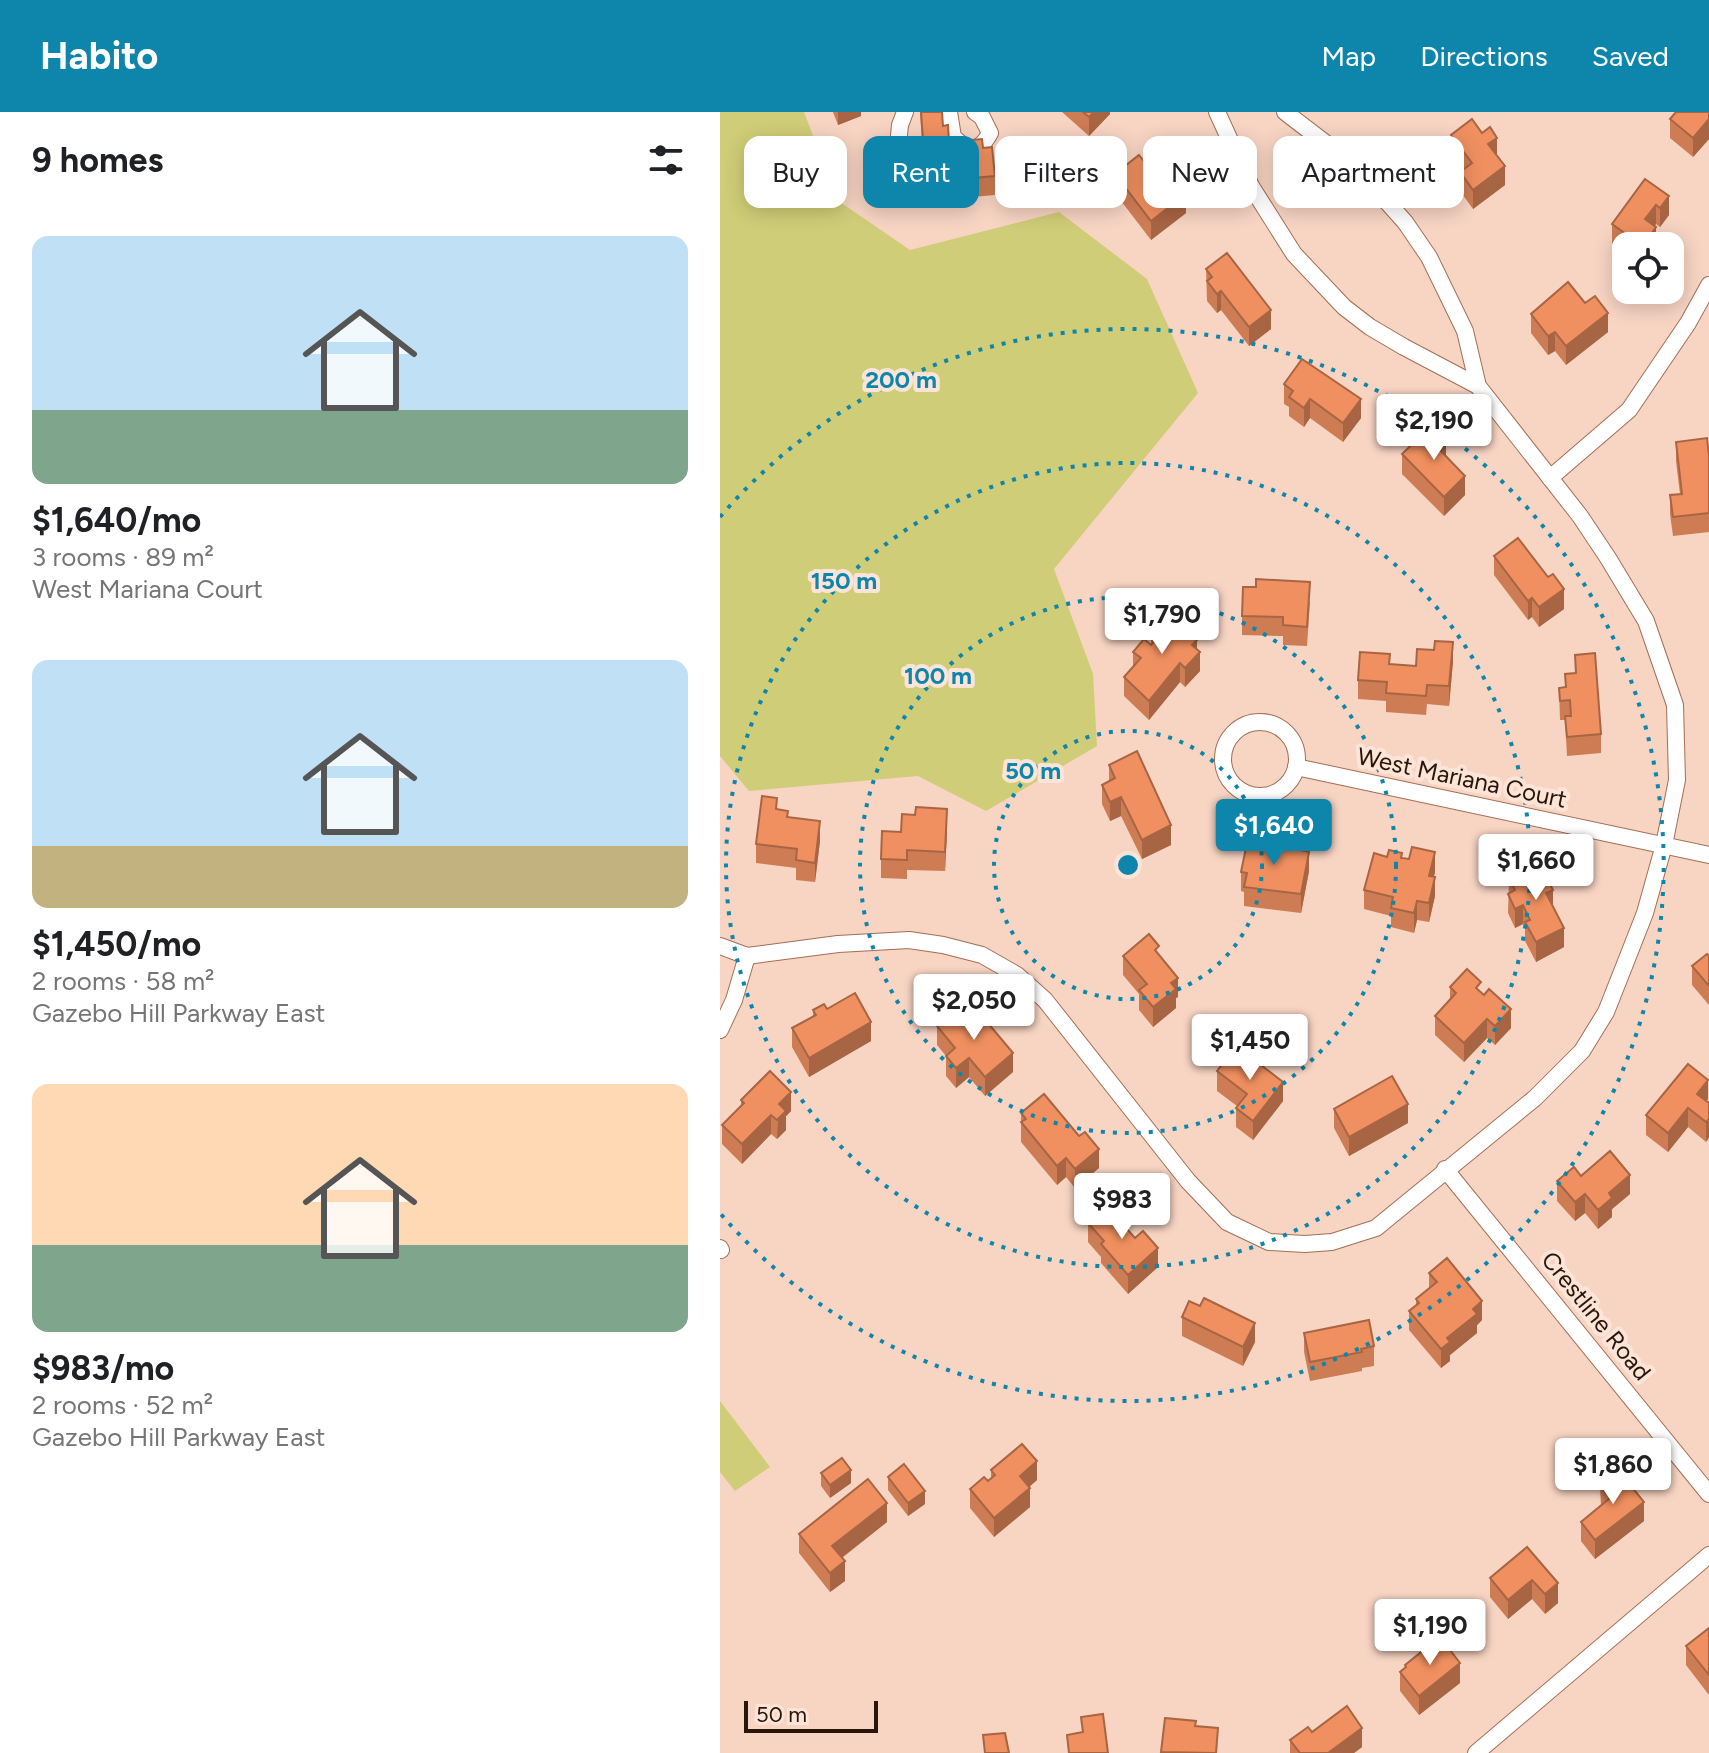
<!DOCTYPE html>
<meta charset="utf-8">
<style>
body{margin:0;font-family:Figtree,sans-serif;background:#f2f2f2;color:#202124;height:100vh;display:flex;flex-direction:column;font-size:30px;white-space:nowrap}
*{box-sizing:border-box;margin:0}
p{font-size:26px;color:#757577}
.icon{flex:none;width:44px;height:44px;fill:none;stroke:currentColor;stroke-width:2;stroke-linecap:round;stroke-linejoin:round}
.map{position:relative;flex:1;overflow:hidden}
.panel{display:flex;flex-direction:column;background:#fff;width:720px}
.panel>*{flex:none}
.hud{position:absolute;left:24px;top:24px;width:760px;height:72px;display:flex;gap:16px}
.fabs{position:absolute;left:892px;top:120px;display:grid;gap:16px}
.fabs a{display:grid;place-items:center;width:72px;height:72px;border-radius:16px;background:#fff;box-shadow:0 4px 20px #0003;font-size:40px}
.scale{position:absolute;left:24px;bottom:20px;width:134px;box-sizing:border-box;padding-left:8px;border:4px solid #2a150b;border-top:0;font-size:22px;line-height:28px;white-space:nowrap;color:#2a150b;-webkit-text-stroke:6px #fde4d9;paint-order:stroke}
.price{position:absolute;translate:-50% -68px;padding:0 18px;border-radius:8px;background:#fff;color:#222;font-size:26px;line-height:52px;filter:drop-shadow(0 2px 4px #0008)}
.price::after{content:'';position:absolute;left:50%;top:48px;width:24px;height:18px;margin-left:-12px;background:inherit;clip-path:polygon(0 0,100% 0,50% 100%)}
.price.active{background:#0e85aa;color:#fff}
ul{padding:0;list-style:none}
li{display:grid;align-content:center;gap:16px;height:424px;padding:0 32px}
li span{display:grid;place-items:center;height:248px;border-radius:16px;color:#555}
li>.icon{margin-inline-start:auto}
span .icon{width:144px;height:144px;fill:#fffc;stroke-width:1}
li b{font-size:34px}
h2{display:flex;justify-content:space-between;align-items:center;height:96px;padding:0 32px;font-size:34px}
.pill{padding:0 28px;border-radius:16px;background:#fff;box-shadow:0 4px 20px #0003;font-size:28px;line-height:72px}
.pill.active{background:#0e85aa;color:#fff}
header{display:flex;align-items:center;gap:48px;box-sizing:border-box;height:112px;padding:0 40px;background:#0e85aa;color:#fff}
header strong{font-size:38px}
nav{display:flex;gap:44px;margin-inline-start:auto;font-size:28px}
main{display:flex;flex:1;min-height:0}
.map>svg:first-child{display:block}
</style>
<header>
<strong>Habito</strong>
<nav><a>Map</a><a>Directions</a><a>Saved</a></nav>
</header>
<main>
<section class="panel">
<h2>9 homes<svg class="icon" aria-label="filters" viewBox="0 0 24 24"><path d="M4 7h16M4 17h16"/><circle cx="9" cy="7" r="2"/><circle cx="15" cy="17" r="2"/></svg></h2>
<ul>
<li><span style="background:linear-gradient(#bfe0f5 70%,#7fa58c 0)"><svg class="icon" aria-label="home" viewBox="0 0 24 24"><path d="M3 11l9-7 9 7M6 9v11h12V9"/></svg></span><div><b>$1,640/mo</b><p>3 rooms · 89 m²</p><p>West Mariana Court</p></div></li>
<li><span style="background:linear-gradient(#bfe0f5 75%,#c2b280 0)"><svg class="icon" aria-label="home" viewBox="0 0 24 24"><path d="M3 11l9-7 9 7M6 9v11h12V9"/></svg></span><div><b>$1,450/mo</b><p>2 rooms · 58 m²</p><p>Gazebo Hill Parkway East</p></div></li>
<li><span style="background:linear-gradient(#ffd9b3 65%,#7fa58c 0)"><svg class="icon" aria-label="home" viewBox="0 0 24 24"><path d="M3 11l9-7 9 7M6 9v11h12V9"/></svg></span><div><b>$983/mo</b><p>2 rooms · 52 m²</p><p>Gazebo Hill Parkway East</p></div></li>
</ul>
</section>
<div class="map">
<svg width="989" height="1641" viewBox="0 0 989 1641">
<rect width="100%" height="100%" fill="#f8d4c3"/>
<g fill="#d0cd78">
<polygon points="0,0 84,0 117,88 190,138 339,100 427,167 478,281 334,457 373,562 377,634 266,699 198,664 29,679 0,644"/>
<polygon points="0,1289 50,1355 15,1379 0,1360"/>
</g>
<g fill="none" stroke-linecap="round" stroke-linejoin="round">
<defs>
<g id="street">
<path d="M229,0L233,25L247,37C259,37 264,32 270,21L262,5L255,0"/>
<polyline points="565,0 634,53 685,110 709,145 745,219 758,274"/>
<polyline points="177,44 180,13 185,0"/>
<polyline points="830,366 909,298 968,211 989,173"/>
<circle cx="540" cy="647" r="37"/>
<polyline points="576,655 989,743"/>
<polyline points="0,834 27,844 118,832 189,828 223,833 262,843 297,863 325,888 468,1069 507,1110 549,1130 585,1132 612,1130 656,1116 815,986 862,939 886,900 905,852 925,801 944,733 957,668 955,593 926,509 888,446 860,404 758,274 684,235 650,215 624,195 574,142 531,74 497,0"/>
<polyline points="0,918 14,888 27,844"/>
<polyline points="725,1057 989,1382"/>
<polyline points="0,1136 1,1138"/>
<polyline points="756,1641 989,1443"/>
</g>
</defs>
<use href="#street" stroke="#a36e54" stroke-width="18"/>
<use href="#street" stroke="#fff" stroke-width="16"/>
</g>
<g fill="#ce7c53">
<polygon points="113,0 141,0 141,4 118,13"/>
<polygon points="200,0 222,0 223,14 229,30 263,36 275,64 275,83 206,89"/>
<polygon points="342,0 390,0 390,2 369,24"/>
<polygon points="989,0 989,27 973,45 950,26 950,7"/>
<polygon points="731,23 777,44 785,73 753,97 740,79 740,60 743,58 731,42"/>
<polygon points="395,62 442,72 466,101 431,128 395,81"/>
<polygon points="925,67 949,103 940,115 936,112 934,114 936,134 906,134 906,141 892,131 892,112"/>
<polygon points="486,157 551,217 529,234 501,198 497,201 487,189"/>
<polygon points="811,202 888,220 846,253 835,239 828,243 811,221"/>
<polygon points="564,272 641,306 623,330 590,306 584,315 569,304 569,295 564,292"/>
<polygon points="956,330 989,344 989,420 953,424 950,402 950,383 960,382 956,349"/>
<polygon points="682,342 726,345 745,383 724,404 682,362"/>
<polygon points="774,444 844,497 819,515 812,505 808,508 774,463"/>
<polygon points="590,489 587,534 563,533 563,524 522,523 522,504"/>
<polygon points="431,518 477,537 480,559 465,575 460,570 429,608 404,584 404,565 413,555 413,540 431,532"/>
<polygon points="855,543 881,622 881,641 847,644 845,608 840,608 839,576 845,575 845,562 855,561"/>
<polygon points="733,549 729,594 707,592 706,603 666,600 666,589 638,587 638,568 670,552 696,554"/>
<polygon points="389,653 451,733 422,747 401,704 390,709 382,692 382,673 389,670"/>
<polygon points="57,698 100,729 95,770 76,768 76,756 36,751 36,732"/>
<polygon points="227,716 225,759 187,758 187,767 161,766 161,747 181,720"/>
<polygon points="667,745 682,746 715,760 714,765 715,784 709,810 697,808 694,821 671,815 671,804 644,797 644,778"/>
<polygon points="589,759 581,801 524,794 524,780 521,779 521,760"/>
<polygon points="789,766 833,794 844,835 816,850 805,829 805,817 803,812 795,816 788,801"/>
<polygon points="403,844 439,844 458,885 456,886 456,896 433,915 419,898 419,882 403,863"/>
<polygon points="989,844 989,893 972,873 972,854"/>
<polygon points="730,875 761,881 791,916 775,933 767,926 744,950 715,923 715,904 730,887"/>
<polygon points="107,897 151,929 89,965 72,935 72,916 93,904 93,898"/>
<polygon points="217,914 293,960 265,984 249,965 236,976 226,964 226,944 217,933"/>
<polygon points="497,959 563,989 533,1028 516,1015 516,996 517,994 497,979"/>
<polygon points="988,987 986,989 986,1030 968,1015 948,1040 926,1023 926,1003"/>
<polygon points="21,988 71,999 66,1004 66,1018 57,1027 51,1022 22,1052 2,1032 2,1013 21,994"/>
<polygon points="614,997 688,1011 629,1044 614,1016"/>
<polygon points="301,1001 379,1056 355,1076 346,1065 337,1073 301,1030"/>
<polygon points="861,1064 910,1082 892,1097 892,1105 878,1117 865,1101 855,1109 837,1089 837,1069"/>
<polygon points="368,1111 438,1155 408,1182 381,1151 381,1145 368,1130"/>
<polygon points="709,1161 762,1208 757,1213 757,1221 730,1243 730,1249 721,1256 689,1218 689,1199 696,1194 696,1187 709,1176"/>
<polygon points="480,1194 535,1230 523,1254 462,1224 462,1205"/>
<polygon points="584,1221 654,1234 654,1254 642,1256 642,1259 590,1269 584,1240"/>
<polygon points="271,1358 317,1368 309,1375 310,1395 274,1425 250,1396 250,1377 271,1367"/>
<polygon points="101,1361 131,1371 110,1386 101,1374"/>
<polygon points="168,1365 205,1392 188,1404 168,1378"/>
<polygon points="880,1374 924,1409 875,1447 861,1429 861,1410 881,1394"/>
<polygon points="167,1410 122,1446 125,1469 110,1480 79,1441 79,1422"/>
<polygon points="807,1435 838,1491 825,1502 812,1487 788,1507 770,1485 770,1466"/>
<polygon points="989,1516 989,1583 966,1553 966,1534"/>
<polygon points="685,1553 740,1571 699,1603 680,1579 680,1560 685,1557"/>
<polygon points="592,1620 642,1635 634,1641 570,1641 570,1628"/>
</g>
<g fill="#a86543">
<polygon points="118,0 141,0 141,4 118,13"/>
<polygon points="374,0 390,0 390,2 369,24 369,5"/>
<polygon points="989,7 989,27 973,45 973,26"/>
<polygon points="777,26 777,45 768,32"/>
<polygon points="785,54 785,73 753,97 753,78"/>
<polygon points="466,82 466,101 431,128 431,109"/>
<polygon points="949,84 949,103 940,115 940,96"/>
<polygon points="936,93 936,112 925,126 925,107"/>
<polygon points="936,115 936,134 923,134"/>
<polygon points="501,179 501,198 497,201 497,182"/>
<polygon points="551,198 551,217 529,234 529,215"/>
<polygon points="888,201 888,220 846,253 846,234"/>
<polygon points="835,220 835,239 828,243 828,224"/>
<polygon points="590,287 590,306 584,315 584,296"/>
<polygon points="641,287 641,306 623,330 623,311"/>
<polygon points="726,328 726,348 718,336"/>
<polygon points="745,364 745,383 724,404 724,385"/>
<polygon points="844,477 844,497 819,515 819,495"/>
<polygon points="812,486 812,505 808,508 808,489"/>
<polygon points="477,528 477,544 480,540 480,559 465,575 465,556 472,533"/>
<polygon points="733,530 733,549 729,594 729,574"/>
<polygon points="460,551 460,570 429,608 429,589"/>
<polygon points="401,685 401,704 390,709 390,690"/>
<polygon points="227,697 227,716 225,759 225,740"/>
<polygon points="100,709 100,729 95,770 95,751"/>
<polygon points="451,713 451,733 422,747 422,728"/>
<polygon points="589,740 589,759 581,801 581,782"/>
<polygon points="715,740 715,760 709,783 709,764"/>
<polygon points="715,765 715,784 709,810 709,791"/>
<polygon points="833,778 833,797 826,781"/>
<polygon points="697,789 697,808 694,821 694,801"/>
<polygon points="803,793 803,812 795,816 795,797"/>
<polygon points="844,816 844,835 816,850 816,830"/>
<polygon points="458,866 458,885 456,886 456,896 433,915 433,895 451,871"/>
<polygon points="791,897 791,916 775,933 775,914"/>
<polygon points="767,907 767,926 744,950 744,931"/>
<polygon points="151,910 151,929 89,965 89,946"/>
<polygon points="293,941 293,960 265,984 265,965"/>
<polygon points="249,946 249,965 236,976 236,956"/>
<polygon points="988,968 988,987 977,1001 977,982"/>
<polygon points="563,970 563,989 533,1028 533,1009"/>
<polygon points="71,980 71,999 66,1004 66,1018 57,1027 59,992"/>
<polygon points="688,992 688,1011 629,1044 629,1025"/>
<polygon points="968,996 968,1015 948,1040 948,1021"/>
<polygon points="51,1003 51,1022 22,1052 22,1032"/>
<polygon points="989,1007 989,1026 986,1030 986,1010"/>
<polygon points="379,1037 379,1056 355,1076 355,1057"/>
<polygon points="346,1046 346,1065 337,1073 337,1054"/>
<polygon points="910,1063 910,1082 892,1097 892,1105 878,1117 878,1098 889,1081"/>
<polygon points="865,1082 865,1101 855,1109 855,1090"/>
<polygon points="438,1136 438,1155 408,1182 408,1163"/>
<polygon points="762,1189 762,1208 757,1213 757,1221 730,1243 730,1249 721,1256 721,1237 727,1226 753,1197"/>
<polygon points="535,1211 535,1230 523,1254 523,1235"/>
<polygon points="317,1349 317,1368 300,1383 300,1364"/>
<polygon points="131,1358 131,1371 110,1386 110,1373"/>
<polygon points="310,1376 310,1395 274,1425 274,1406"/>
<polygon points="205,1379 205,1392 188,1404 188,1391"/>
<polygon points="924,1390 924,1409 875,1447 875,1428"/>
<polygon points="167,1391 167,1410 112,1453 112,1434"/>
<polygon points="125,1449 125,1469 110,1480 110,1461"/>
<polygon points="812,1468 812,1487 788,1507 788,1488"/>
<polygon points="838,1471 838,1491 825,1502 825,1482"/>
<polygon points="740,1551 740,1571 699,1603 699,1584"/>
<polygon points="642,1616 642,1635 634,1641 608,1641"/>
</g>
<g fill="#f09060" stroke="#a86543" stroke-width="2">
<polygon points="201,0 222,0 223,14 228,13 229,30 262,27 263,36 272,35 275,64 206,70"/>
<polygon points="363,0 374,0 369,5"/>
<polygon points="956,0 989,0 989,7 973,26 950,7"/>
<polygon points="752,7 762,21 770,15 777,26 768,32 785,54 753,78 740,60 752,51 731,23"/>
<polygon points="419,43 442,72 452,64 466,82 431,109 395,62"/>
<polygon points="925,67 949,84 940,96 936,93 925,107 936,115 923,134 892,112"/>
<polygon points="507,141 551,198 529,215 501,179 497,182 487,169 492,165 486,157"/>
<polygon points="848,170 865,191 875,184 888,201 846,234 835,220 828,224 811,202"/>
<polygon points="582,247 641,287 623,311 590,287 584,296 569,285 573,279 564,272"/>
<polygon points="712,313 726,328 718,336 745,364 724,385 682,342"/>
<polygon points="987,326 989,344 989,401 953,405 950,383 962,382 956,330"/>
<polygon points="798,426 828,465 833,462 844,477 819,495 812,486 808,489 774,444"/>
<polygon points="536,467 590,470 587,515 563,513 563,505 522,504 523,475 536,475"/>
<polygon points="446,500 477,528 472,533 480,540 465,556 460,551 429,589 404,565 421,546 413,540 424,527 431,533 439,525 431,518"/>
<polygon points="715,529 733,530 729,574 707,573 706,584 666,581 667,570 638,568 640,540 670,542 669,552 696,554 697,537 714,538"/>
<polygon points="875,541 881,622 847,625 845,604 851,604 850,588 840,589 839,576 846,575 845,562 856,561 855,543"/>
<polygon points="417,639 451,713 422,728 401,685 390,690 382,673 395,666 389,653"/>
<polygon points="42,684 57,686 56,697 68,699 67,705 100,709 95,751 76,748 77,737 36,732"/>
<polygon points="196,695 227,697 225,740 187,738 187,748 161,747 162,719 181,720 182,702 195,703"/>
<polygon points="528,726 589,740 581,782 524,775 527,761 521,760"/>
<polygon points="692,735 715,740 709,764 715,765 709,791 697,789 694,801 671,796 673,785 644,778 654,741 667,745 669,738 682,741 681,746 689,747"/>
<polygon points="819,751 833,778 826,781 844,816 816,830 805,810 810,808 803,793 795,797 788,782 795,778 789,766"/>
<polygon points="429,822 439,834 435,838 458,866 451,871 456,877 433,895 419,878 427,872 403,844"/>
<polygon points="987,842 989,844 989,874 972,854"/>
<polygon points="747,857 761,870 756,876 764,883 769,877 791,897 775,914 767,907 744,931 715,904 736,881 730,875"/>
<polygon points="135,881 151,910 89,946 72,916 96,903 93,898 104,892 107,897"/>
<polygon points="240,895 253,911 262,904 293,941 265,965 249,946 236,956 226,944 235,936 217,914"/>
<polygon points="516,934 563,970 533,1009 516,996 527,982 497,959"/>
<polygon points="968,952 988,968 977,982 989,991 989,1007 986,1010 968,996 948,1021 926,1003"/>
<polygon points="50,959 71,980 59,992 66,999 57,1008 51,1003 22,1032 2,1013 24,991 21,988"/>
<polygon points="672,964 688,992 629,1025 614,997"/>
<polygon points="324,982 359,1024 365,1020 379,1037 355,1057 346,1046 337,1054 301,1010 306,1007 301,1001"/>
<polygon points="890,1039 910,1063 889,1081 892,1086 878,1098 865,1082 855,1090 837,1069 854,1055 861,1064"/>
<polygon points="387,1095 415,1126 423,1119 438,1136 408,1163 381,1132 384,1129 368,1111"/>
<polygon points="727,1146 762,1189 753,1197 757,1202 727,1226 730,1230 721,1237 689,1199 699,1191 696,1187 717,1170 709,1161"/>
<polygon points="484,1186 535,1211 523,1235 462,1205 469,1189 480,1194"/>
<polygon points="649,1208 654,1234 641,1237 642,1240 590,1250 584,1221"/>
<polygon points="302,1332 317,1349 300,1364 310,1376 274,1406 250,1377 264,1365 268,1369 275,1363 271,1358"/>
<polygon points="122,1346 131,1358 110,1373 101,1361"/>
<polygon points="184,1352 205,1379 188,1391 168,1365"/>
<polygon points="899,1359 924,1390 875,1428 861,1410 890,1386 880,1374"/>
<polygon points="148,1367 167,1391 112,1434 125,1449 110,1461 79,1422"/>
<polygon points="807,1435 838,1471 825,1482 812,1468 788,1488 770,1466"/>
<polygon points="989,1516 989,1563 966,1534"/>
<polygon points="720,1525 740,1551 699,1584 680,1560 686,1555 685,1553"/>
<polygon points="627,1594 642,1616 608,1641 580,1641 570,1628 588,1615 592,1620"/>
<polygon points="383,1602 388,1641 349,1641 347,1623 363,1620 361,1605"/>
<polygon points="445,1606 476,1609 475,1614 498,1616 496,1641 441,1640"/>
<polygon points="285,1621 289,1641 265,1641 263,1623"/>
</g>
<g fill="none" stroke="#0e85aa" stroke-width="4" stroke-dasharray="4 8">
<circle cx="408" cy="753" r="134"/>
<circle cx="408" cy="753" r="268"/>
<circle cx="408" cy="753" r="402"/>
<path d="M0 405A536 536 0 1 1 0 1101"/>
</g>
<g text-anchor="middle" stroke-width="8" stroke-linejoin="round" paint-order="stroke">
<g font-size="24" fill="#2a150b" stroke="#fde4d9">
<text transform="translate(742 666) rotate(12)" y="8">West Mariana Court</text>
<text transform="translate(876 1204) rotate(51)" y="8">Crestline Road</text>
</g>
</g>
<circle cx="408" cy="753" r="12" fill="#0e85aa" stroke="#fde4d9" stroke-width="4"/>
<g font-size="24" text-anchor="middle" font-weight="bold" fill="#0e85aa" stroke="#fde4d9" stroke-width="8" stroke-linejoin="round" paint-order="stroke">
<text x="181" y="276">200 m</text>
<text x="124" y="477">150 m</text>
<text x="218" y="572">100 m</text>
<text x="313" y="667">50 m</text>
</g>
</svg>
<div class="fabs">
<a><svg class="icon" aria-label="locate" viewBox="0 0 24 24"><circle cx="12" cy="12" r="6"/><path d="M12 2v4M12 18v4M2 12h4M18 12h4"/></svg></a>
</div>
<div class="scale">50 m</div>
<b class="price" style="left:714px;top:350px">$2,190</b>
<b class="price" style="left:442px;top:544px">$1,790</b>
<b class="price active" style="left:554px;top:755px">$1,640</b>
<b class="price" style="left:816px;top:790px">$1,660</b>
<b class="price" style="left:254px;top:930px">$2,050</b>
<b class="price" style="left:530px;top:970px">$1,450</b>
<b class="price" style="left:402px;top:1129px">$983</b>
<b class="price" style="left:893px;top:1394px">$1,860</b>
<b class="price" style="left:710px;top:1555px">$1,190</b>
<div class="hud">
<a class="pill">Buy</a>
<a class="pill active">Rent</a>
<a class="pill">Filters</a>
<a class="pill">New</a>
<a class="pill">Apartment</a>
</div>
</div>
</main>
